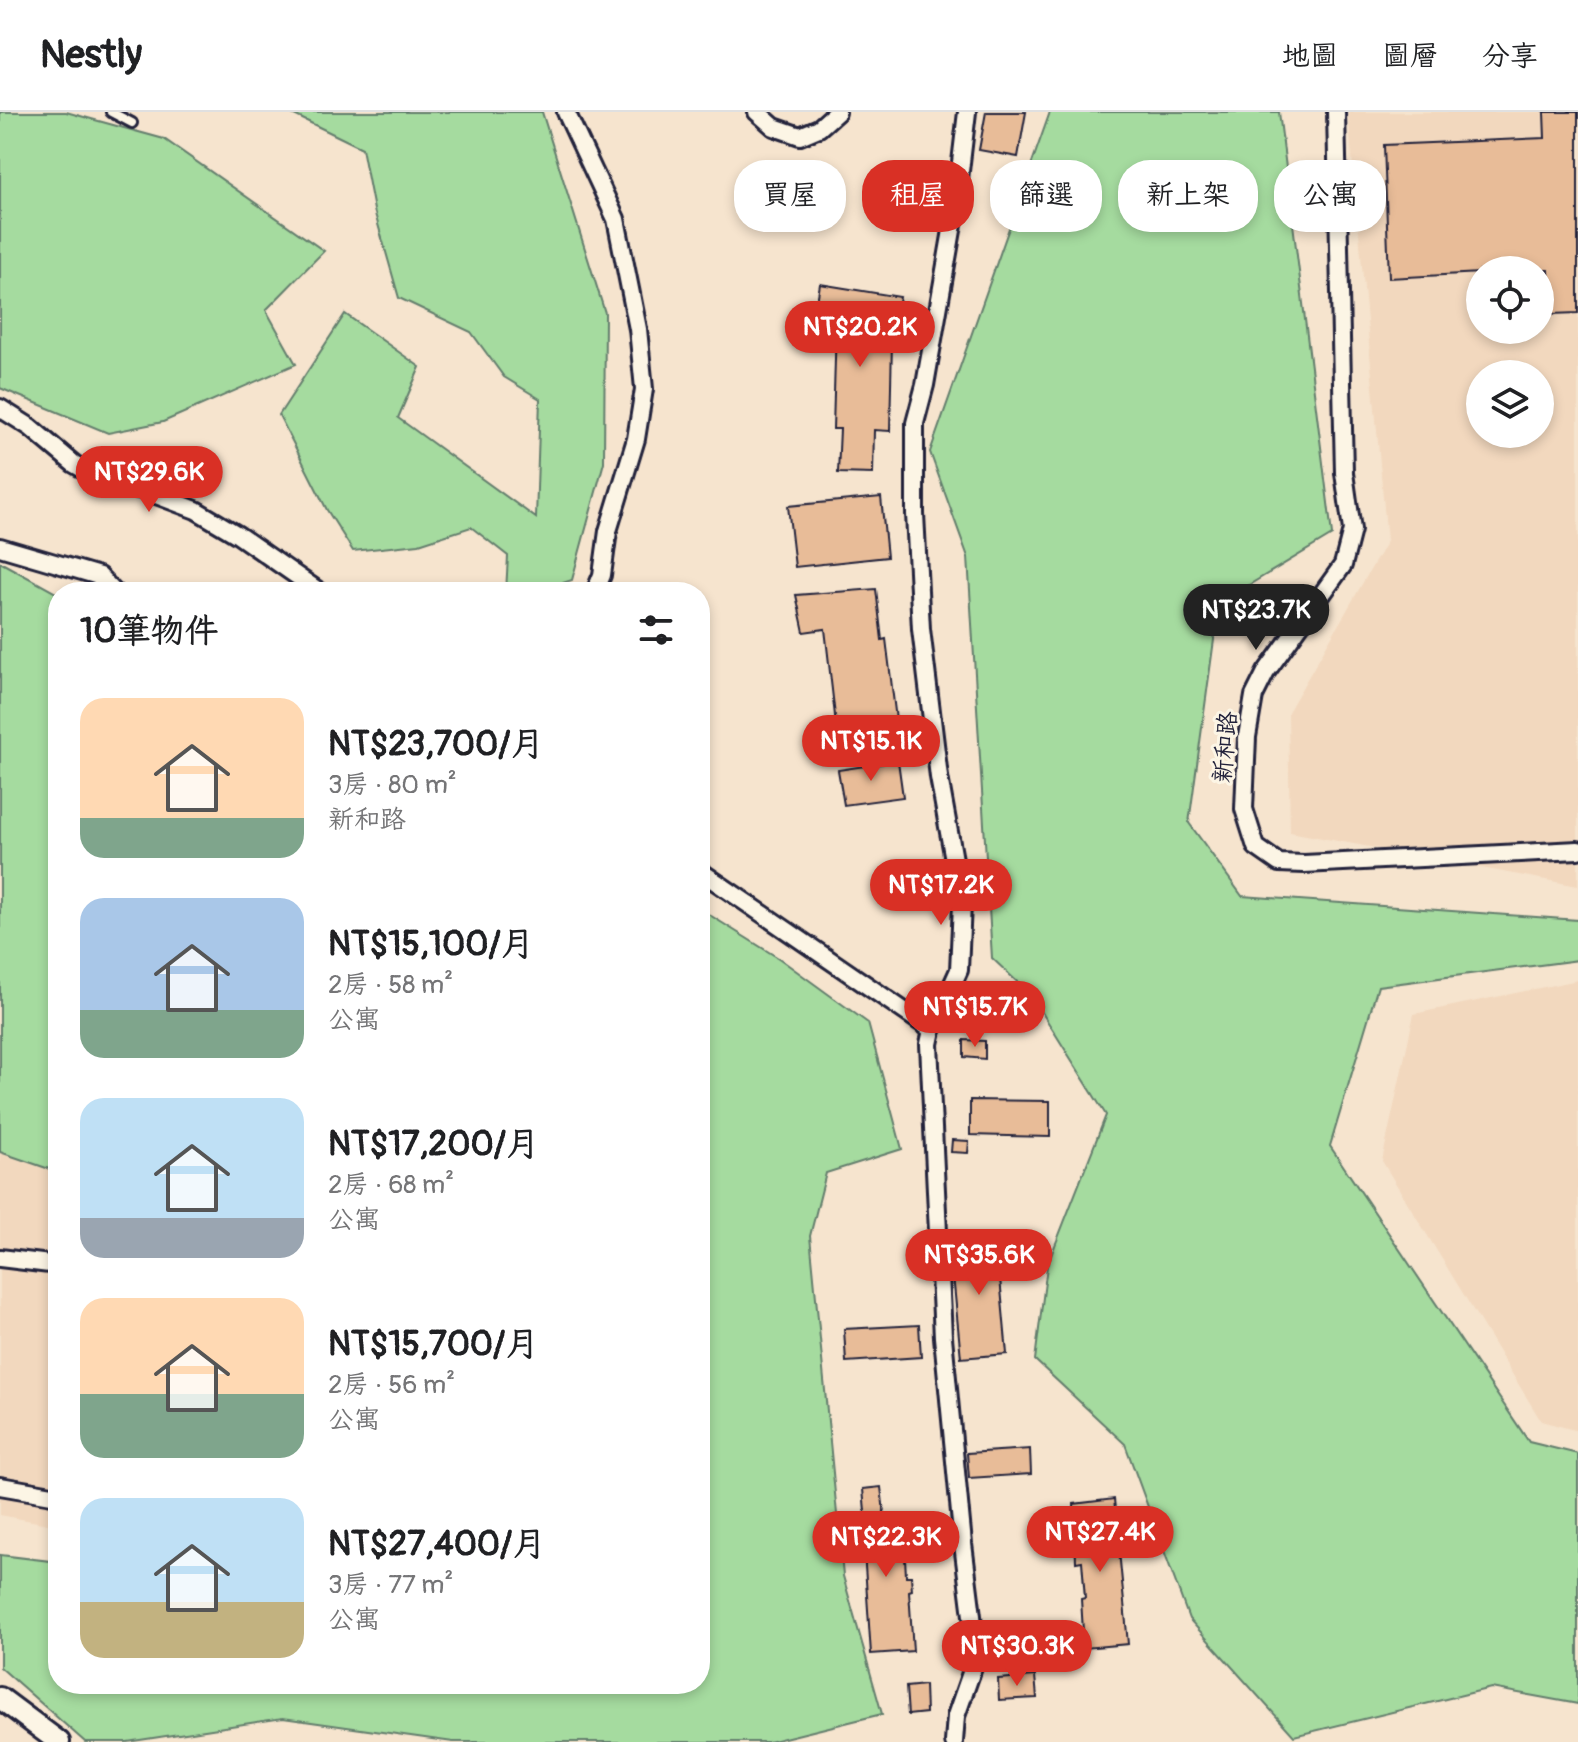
<!DOCTYPE html>
<html lang="zh-TW">
<meta charset="utf-8">
<style>
body{margin:0;font-family:Pangolin,"LXGW WenKai TC",sans-serif;background:#f6f6f6;color:#202124;height:100vh;display:flex;flex-direction:column;font-size:30px;white-space:nowrap}
*{box-sizing:border-box;margin:0}
p{font-size:26px;color:#757577}
.icon{flex:none;width:44px;height:44px;fill:none;stroke:currentColor;stroke-width:2;stroke-linecap:round;stroke-linejoin:round}
.map{position:relative;flex:1;overflow:hidden}
.sheet{position:absolute;left:48px;top:470px;width:662px;height:1112px;display:flex;flex-direction:column;background:#fff;border-radius:32px;box-shadow:0 4px 12px #0003}
.sheet>*{flex:none}
.guide{position:absolute;left:734px;top:48px;width:724px;height:72px;display:flex;gap:16px}
.controls{position:absolute;left:1466px;top:144px;display:grid;gap:16px}
.controls a{display:grid;place-items:center;width:88px;height:88px;border-radius:50%;background:#fff;box-shadow:0 4px 12px #0003;font-size:40px}
.price{position:absolute;translate:-50% -68px;padding:0 18px;border-radius:28px;background:#d93025;color:#fff;font-size:26px;line-height:52px;filter:drop-shadow(0 2px 4px #0008)}
.price::after{content:'';position:absolute;left:50%;top:48px;width:24px;height:18px;margin-left:-12px;background:inherit;clip-path:polygon(0 0,100% 0,50% 100%)}
.price.active{background:#222;color:#fff}
ul{padding:0;list-style:none}
li{display:flex;align-items:center;gap:24px;height:200px;padding:0 32px}
li span{display:grid;place-items:center;flex:none;width:224px;height:160px;border-radius:24px;color:#555}
li>.icon{margin-inline-start:auto}
span .icon{width:96px;height:96px;fill:#fffc;stroke-width:1}
li b{font-size:34px}
h2{display:flex;justify-content:space-between;align-items:center;height:96px;padding:0 32px;font-size:34px}
.chip{padding:0 28px;border-radius:32px;background:#fff;box-shadow:0 4px 12px #0003;font-size:28px;line-height:72px}
.chip.active{background:#d93025;color:#fff}
header{display:flex;align-items:center;gap:48px;box-sizing:border-box;height:112px;padding:0 40px;background:#fff;border-bottom:2px solid #e0e0e0}
header strong{font-size:38px}
nav{display:flex;gap:44px;margin-inline-start:auto;font-size:28px}
.map>svg:first-child{display:block}
</style>
<header>
<strong>Nestly</strong>
<nav><a>地圖</a><a>圖層</a><a>分享</a></nav>
</header>
<div class="map">
<svg width="1578" height="1630" viewBox="0 0 1578 1630">
<rect width="100%" height="100%" fill="#f6e4ce"/>
<filter id="ink" filterUnits="userSpaceOnUse"><feTurbulence type="fractalNoise" baseFrequency=".0125" numOctaves="2"/><feDisplacementMap in="SourceGraphic" scale="16" xChannelSelector="R" yChannelSelector="G"/><feConvolveMatrix kernelMatrix="1 2 1 2 8 2 1 2 1" color-interpolation-filters="sRGB"/></filter>
<g filter="url(#ink)">
<g fill="#f2d8be" fill-rule="evenodd">
<path d="M1348,0H1578V774L1290,720L1288,600L1387,429ZM1480,158H1540V218H1480ZM1480,262H1540V322H1480Z"/>
<polygon points="1578,868 1578,1319 1541,1309 1382,1049 1414,902"/>
<polygon points="0,1020 58,1042 58,1414 0,1403"/>
</g>
<g fill="#a5db9f" stroke="#647e6d" stroke-width="2">
<polygon points="0,0 66,0 164,27 324,139 266,198 296,252 163,310 108,321 0,276"/>
<polygon points="288,0 542,0 605,201 604,350 572,468 536,480 506,480 508,444 471,415 419,432 353,439 327,398 279,303 345,202 420,255 398,306 536,406 540,287 504,265 471,220 399,186 374,98 362,36"/>
<polygon points="1050,0 1279,0 1332,423 1219,491 1189,711 1242,784 1578,808 1578,848 1378,874 1330,1034 1529,1330 1578,1342 1578,1592 1491,1576 1294,1624 1189,1507 1125,1332 1035,1248 1047,1154 1106,1003 1031,883 992,846 968,445 930,340"/>
<polygon points="0,450 58,482 58,1060 0,1040"/>
<polygon points="700,797 780,847 868,911 902,1037 826,1061 810,1124 843,1464 882,1602 768,1630 453,1630 283,1606 127,1630 85,1630 0,1555 0,1443 58,1450 58,1572 700,1572"/>
</g>
<g fill="#e8bc98" stroke="#22223b" stroke-width="2">
<polygon points="986,0 1026,0 1018,45 979,38"/>
<polygon points="1544,0 1578,0 1578,201 1551,202 1549,158 1480,158 1480,161 1389,166 1384,33 1545,26"/>
<polygon points="820,172 900,185 892,230 890,319 874,318 873,362 838,361 840,317 833,317 836,211 814,208"/>
<polygon points="881,385 887,445 795,455 788,394"/>
<polygon points="876,477 882,528 886,527 898,624 838,630 825,517 804,520 796,483"/>
<polygon points="898,649 903,685 844,693 838,658"/>
<polygon points="964,928 985,929 985,947 964,945"/>
<polygon points="970,988 1050,989 1050,1025 970,1023"/>
<polygon points="952,1028 969,1029 968,1041 951,1040"/>
<polygon points="996,1122 1007,1242 961,1246 952,1152 958,1152 956,1126"/>
<polygon points="919,1213 921,1245 846,1250 844,1217"/>
<polygon points="1030,1337 1031,1362 969,1366 967,1341"/>
<polygon points="881,1375 885,1409 903,1408 906,1464 911,1464 912,1478 909,1479 913,1539 871,1542 862,1410 866,1410 863,1377"/>
<polygon points="1114,1387 1128,1532 1084,1536 1081,1487 1085,1486 1082,1449 1076,1450 1074,1392"/>
<polygon points="1035,1564 1037,1586 999,1588 998,1567"/>
<polygon points="925,1573 926,1601 908,1603 906,1575"/>
</g>
<g fill="none" stroke-linecap="round" stroke-linejoin="round">
<defs>
<polyline id="service" points="111,0 132,11"/>
<g id="minor">
<polyline points="566,0 616,107 638,217 644,277 636,327 608,419 602,463 595,480"/>
<polyline points="757,0 774,15 800,24 819,16 837,0"/>
<polyline points="1336,0 1344,361 1352,418 1343,453 1266,560 1254,584 1247,625 1244,697 1256,735 1279,751 1304,752 1578,738"/>
<polyline points="0,296 30,315 74,352 106,370 143,378 196,398 238,423 320,480"/>
<polyline points="0,435 99,464 114,480"/>
<polyline points="700,759 932,918"/>
<polyline points="0,1146 58,1153"/>
<polyline points="0,1374 58,1384"/>
<polyline points="954,1630 956,1604 977,1544 963,1432 943,1225 929,932 932,918 959,858 962,792 939,665 921,517 915,402 915,311 925,273 955,101 967,0"/>
</g>
<polyline id="tertiary" points="0,1586 59,1630"/>
</defs>
<use href="#service" stroke="#22223b" stroke-width="14"/>
<use href="#minor" stroke="#22223b" stroke-width="22"/>
<use href="#tertiary" stroke="#22223b" stroke-width="26"/>
<use href="#service" stroke="#fcf5e5" stroke-width="8"/>
<use href="#minor" stroke="#fcf5e5" stroke-width="16"/>
<use href="#tertiary" stroke="#fcf5e5" stroke-width="20"/>
</g>
</g>
<g text-anchor="middle" stroke-width="6" stroke-linejoin="round" paint-order="stroke">
<g font-size="24" fill="#22223b" stroke="#fcf5e5">
<text transform="translate(1225 635) rotate(-85)" y="8">新和路</text>
</g>
</g>
</svg>
<div class="controls">
<a><svg class="icon" aria-label="locate" viewBox="0 0 24 24"><circle cx="12" cy="12" r="6"/><path d="M12 2v4M12 18v4M2 12h4M18 12h4"/></svg></a>
<a><svg class="icon" aria-label="layers" viewBox="0 0 24 24"><path d="M12 4l9 5-9 5-9-5zM3 14l9 5 9-5"/></svg></a>
</div>
<b class="price" style="left:860px;top:257px">NT$20.2K</b>
<b class="price" style="left:149px;top:402px">NT$29.6K</b>
<b class="price active" style="left:1256px;top:540px">NT$23.7K</b>
<b class="price" style="left:871px;top:671px">NT$15.1K</b>
<b class="price" style="left:941px;top:815px">NT$17.2K</b>
<b class="price" style="left:975px;top:937px">NT$15.7K</b>
<b class="price" style="left:979px;top:1185px">NT$35.6K</b>
<b class="price" style="left:1100px;top:1462px">NT$27.4K</b>
<b class="price" style="left:886px;top:1467px">NT$22.3K</b>
<b class="price" style="left:1017px;top:1576px">NT$30.3K</b>
<div class="guide">
<a class="chip">買屋</a>
<a class="chip active">租屋</a>
<a class="chip">篩選</a>
<a class="chip">新上架</a>
<a class="chip">公寓</a>
</div>
<section class="sheet">
<h2>10筆物件<svg class="icon" aria-label="filters" viewBox="0 0 24 24"><path d="M4 7h16M4 17h16"/><circle cx="9" cy="7" r="2"/><circle cx="15" cy="17" r="2"/></svg></h2>
<ul>
<li><span style="background:linear-gradient(#ffd9b3 75%,#7fa58c 0)"><svg class="icon" aria-label="home" viewBox="0 0 24 24"><path d="M3 11l9-7 9 7M6 9v11h12V9"/></svg></span><div><b>NT$23,700/月</b><p>3房 · 80 m²</p><p>新和路</p></div></li>
<li><span style="background:linear-gradient(#a9c7e8 70%,#7fa58c 0)"><svg class="icon" aria-label="home" viewBox="0 0 24 24"><path d="M3 11l9-7 9 7M6 9v11h12V9"/></svg></span><div><b>NT$15,100/月</b><p>2房 · 58 m²</p><p>公寓</p></div></li>
<li><span style="background:linear-gradient(#bfe0f5 75%,#9aa5b1 0)"><svg class="icon" aria-label="home" viewBox="0 0 24 24"><path d="M3 11l9-7 9 7M6 9v11h12V9"/></svg></span><div><b>NT$17,200/月</b><p>2房 · 68 m²</p><p>公寓</p></div></li>
<li><span style="background:linear-gradient(#ffd9b3 60%,#7fa58c 0)"><svg class="icon" aria-label="home" viewBox="0 0 24 24"><path d="M3 11l9-7 9 7M6 9v11h12V9"/></svg></span><div><b>NT$15,700/月</b><p>2房 · 56 m²</p><p>公寓</p></div></li>
<li><span style="background:linear-gradient(#bfe0f5 65%,#c2b280 0)"><svg class="icon" aria-label="home" viewBox="0 0 24 24"><path d="M3 11l9-7 9 7M6 9v11h12V9"/></svg></span><div><b>NT$27,400/月</b><p>3房 · 77 m²</p><p>公寓</p></div></li>
</ul>
</section>
</div>
